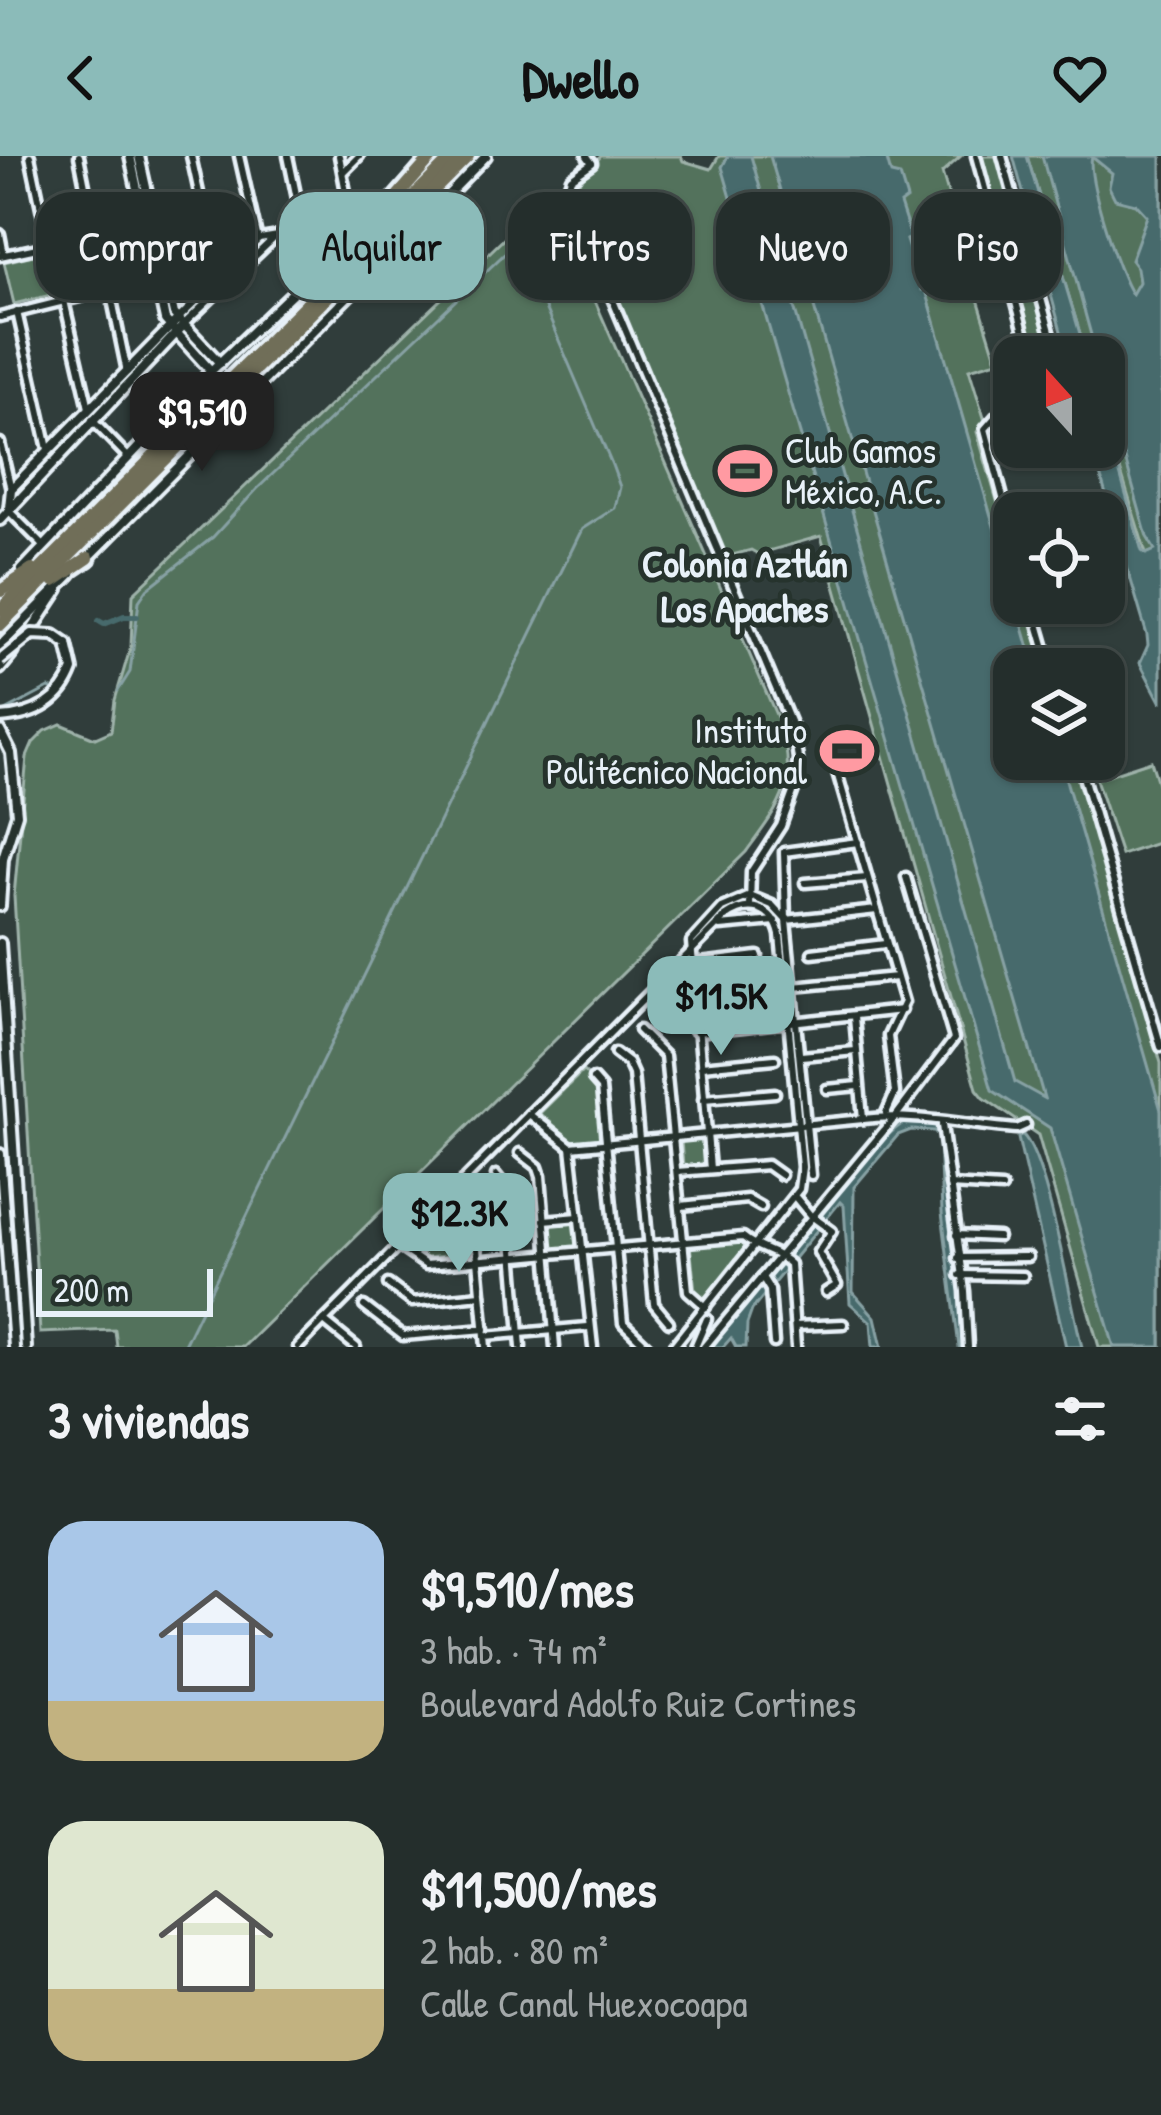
<!DOCTYPE html>
<html lang="es">
<meta charset="utf-8">
<style>
body{margin:0;font-family:"Patrick Hand",sans-serif;background:#303a38;color:#f1f3f6;height:100vh;display:flex;flex-direction:column;font-size:45px;white-space:nowrap}
*{box-sizing:border-box;margin:0}
p{font-size:39px;color:#a3a8a9}
.icon{flex:none;width:66px;height:66px;fill:none;stroke:currentColor;stroke-width:2;stroke-linecap:round;stroke-linejoin:round}
.map{position:relative;height:1191px;overflow:hidden}
.details{display:flex;flex-direction:column;background:#242e2c;flex:1}
.details>*{flex:none}
.hud{position:absolute;left:36px;top:36px;width:1089px;height:108px;display:flex;gap:24px}
.needle{width:78px;rotate:339deg}
.buttons{position:absolute;left:993px;top:180px;display:grid;gap:24px}
.buttons a{display:grid;place-items:center;width:132px;height:132px;border-radius:24px;background:#242e2c;box-shadow:0 3px 9px #0004,0 0 0 3px #414a48;font-size:60px}
.scale{position:absolute;left:36px;bottom:30px;width:177px;box-sizing:border-box;padding-left:12px;border:6px solid #e8f1f8;border-top:0;font-size:33px;line-height:42px;white-space:nowrap;color:#e8f1f8;-webkit-text-stroke:9px #26332d;paint-order:stroke}
.price{position:absolute;translate:-50% -102px;padding:0 27px;border-radius:24px;background:#8bbbb9;color:#111;font-size:39px;line-height:78px;filter:drop-shadow(0 3px 6px #0008)}
.price::after{content:'';position:absolute;left:50%;top:72px;width:36px;height:27px;margin-left:-18px;background:inherit;clip-path:polygon(0 0,100% 0,50% 100%)}
.price.on{background:#222;color:#fff}
ul{padding:0;list-style:none}
li{display:flex;align-items:center;gap:36px;height:300px;padding:0 48px}
li span{display:grid;place-items:center;flex:none;width:336px;height:240px;border-radius:36px;color:#555}
li>.icon{margin-inline-start:auto}
span .icon{width:144px;height:144px;fill:#fffc;stroke-width:1}
li b{font-size:51px}
h2{display:flex;justify-content:space-between;align-items:center;height:144px;padding:0 48px;font-size:51px}
.pill{padding:0 42px;border-radius:36px;background:#242e2c;box-shadow:0 3px 9px #0004,0 0 0 3px #414a48;font-size:42px;line-height:108px}
.pill.on{background:#8bbbb9;color:#111}
header{display:flex;justify-content:space-between;align-items:center;height:156px;padding:0 48px;background:#8bbbb9;color:#111;font-size:54px;font-weight:800}
.map>svg:first-child{display:block}
</style>
<header><svg class="icon" aria-label="back" viewBox="0 0 24 24"><path d="M15 5l-7 7 7 7"/></svg>Dwello<svg class="icon" aria-label="heart" viewBox="0 0 24 24"><path d="M12 20l-8-8c-3-5 5-10 8-4 3-6 11-1 8 4z"/></svg></header>
<div class="map">
<svg width="1161" height="1191" viewBox="0 0 1161 1191">
<rect width="100%" height="100%" fill="#303d3b"/>
<filter id="ink" filterUnits="userSpaceOnUse"><feTurbulence type="fractalNoise" baseFrequency=".00833" numOctaves="2"/><feDisplacementMap in="SourceGraphic" scale="24" xChannelSelector="R" yChannelSelector="G"/><feConvolveMatrix kernelMatrix="1 2 1 2 8 2 1 2 1" color-interpolation-filters="sRGB"/></filter>
<g filter="url(#ink)">
<g fill="#53725b" stroke="#9eb2aa" stroke-width="3">
<polygon points="601,0 681,0 683,5 711,13 719,0 961,0 942,17 968,105 1001,116 1003,123 978,143 997,205 969,213 985,265 977,276 1014,403 1014,447 1027,447 1046,513 1014,513 1014,603 1073,603 1161,907 1161,1191 1099,1191 1038,979 984,942 977,933 821,380 758,398 751,394 725,401 570,36"/>
<polygon points="979,0 998,0 1014,56 1012,75 1003,75 1000,70"/>
<polygon points="1027,0 1161,0 1161,393 1146,398 1104,261 1104,201 1087,201"/>
<path d="M554,51L780,568C799,628 781,648 746,696L243,1191H117L115,1174L40,1177L14,740L27,601L33,587L45,575L61,568L95,582L111,575L115,544L131,490L133,438L512,75L535,96H545L551,89Z"/>
<polygon points="1018,83 1053,201 1036,201 1002,86"/>
<polygon points="95,84 105,126 14,148 4,106"/>
<polygon points="1151,605 1161,637 1161,686 1121,699 1096,623"/>
<polygon points="694,804 700,871 662,836"/>
<polygon points="583,915 600,930 604,986 575,988 540,957"/>
<polygon points="705,983 706,1010 683,1010 681,984"/>
<polygon points="460,1039 470,1048 475,1097 425,1102 409,1089"/>
<polygon points="580,1063 583,1091 551,1094 548,1066"/>
<polygon points="744,1083 754,1090 707,1146 695,1135 690,1088"/>
</g>
<g fill="#476b6c" stroke="#87a1a4" stroke-width="3" fill-rule="evenodd">
<polygon points="728,0 751,0 1015,926 1044,942 770,0 886,0 891,18 900,20 907,43 900,48 911,82 906,84 922,134 926,134 1035,513 1014,513 1014,603 1060,603 1161,954 1161,1191 1114,1191 1050,972 992,934 722,11"/>
<polygon points="1013,0 1027,0 1087,201 1068,201"/>
<path d="M1042,0H1161V547L1140,507L1148,489L1147,479L1092,291H1104V261L1142,395L1146,398L1155,394L1147,381L1104,228V201H1097ZM1092,1L1112,17L1109,31L1115,43L1136,48L1147,60L1131,104L1137,112L1139,126L1132,138C1119,121 1086,20 1092,1Z"/>
<path d="M906,966L935,968L944,981L966,1191H959L942,1057L939,980L934,975L911,974L898,979L854,1031L853,1136L875,1161L882,1191H873L871,1166L850,1147L844,1050L840,1046L752,1154L747,1168L746,1191H736L731,1182L723,1191H712C743,1153 874,978 906,966Z"/>
<path d="M1022,978C1047,1000 1071,1150 1082,1191H1066L1018,982Z"/>
</g>
<g fill="none" stroke-linecap="round" stroke-linejoin="round">
<g stroke="#87a1a4" stroke-width="3">
<polyline points="118,535 130,516 139,445 147,433 213,381 257,333 517,86 612,309 620,331 615,352 582,373 183,1191"/>
<polyline points="0,558 49,532 57,535"/>
</g>
<polyline stroke="#476b6c" stroke-width="6" points="99,465 104,468 124,460 137,460"/>
<defs>
<g id="street">
<polyline points="30,0 49,90"/>
<polyline points="79,0 95,80"/>
<polyline points="191,0 211,92"/>
<polyline points="288,0 304,76"/>
<polyline points="339,0 352,67"/>
<polyline points="587,0 592,7 571,22 567,35 794,575 798,603 794,634 781,670 751,716 750,750"/>
<polyline points="976,0 1031,201"/>
<polyline points="1002,0 1057,201"/>
<polyline points="343,16 359,0"/>
<polyline points="0,78 4,99"/>
<polyline points="1001,82 1014,85 1020,72"/>
<polyline points="161,99 352,68"/>
<polyline points="0,100 144,69"/>
<polyline points="110,134 127,216"/>
<polyline points="64,145 89,252"/>
<polyline points="17,156 48,293"/>
<polyline points="0,161 160,121"/>
<polyline points="177,164 258,84 239,0"/>
<polyline points="184,168 274,82"/>
<polyline points="1014,240 985,273 1014,383"/>
<polyline points="92,264 129,302"/>
<polyline points="0,287 11,333"/>
<polyline points="8,354 44,390"/>
<polyline points="1032,447 1051,513"/>
<polyline points="1078,603 1161,891"/>
<polyline points="836,613 904,846 888,880 895,937 886,957"/>
<polyline points="858,686 784,696 786,764 877,754"/>
<polyline points="805,727 867,722"/>
<polyline points="720,770 775,765"/>
<polyline points="812,797 885,788"/>
<polyline points="692,808 758,800"/>
<polyline points="794,831 896,821"/>
<polyline points="650,838 697,876 902,854"/>
<polyline points="695,841 766,834"/>
<polyline points="854,861 863,963"/>
<polyline points="639,874 665,900 688,1135 706,1151"/>
<polyline points="615,897 628,907 633,918 654,1148 669,1166"/>
<polyline points="801,900 856,895"/>
<polyline points="701,910 775,903"/>
<polyline points="593,923 601,932 623,1167 648,1191"/>
<polyline points="827,933 859,930"/>
<polyline points="703,943 775,937"/>
<polyline points="529,958 571,991 593,1191"/>
<polyline points="942,969 965,1135 968,1191"/>
<path d="M571,991L863,963C911,957 967,969 1017,973L1026,969"/>
<polyline points="520,997 538,1011 541,1020 555,1191"/>
<polyline points="710,1013 691,786 722,752 750,740 772,749 786,764 811,1019"/>
<polyline points="677,1016 767,1009 781,1019"/>
<polyline points="496,1019 508,1034 521,1191"/>
<polyline points="950,1029 1002,1032"/>
<polyline points="458,1032 473,1049 486,1191"/>
<polyline points="796,1042 810,1059 832,1075 818,1096 837,1129 826,1136"/>
<polyline points="681,1050 747,1043 761,1051"/>
<polyline points="544,1064 579,1061"/>
<polyline points="956,1079 998,1081"/>
<path d="M398,1090L426,1109L743,1081C758,1094 776,1094 790,1108L796,1191"/>
<polyline points="958,1102 1028,1101"/>
<polyline points="960,1119 1023,1120"/>
<polyline points="762,1121 770,1134 774,1187"/>
<polyline points="388,1128 412,1146 481,1139"/>
<polyline points="364,1150 403,1180 485,1173"/>
<polyline points="324,1165 356,1191"/>
<polyline points="795,1170 843,1168"/>
<polyline points="485,1180 588,1171"/>
<path d="M298,1191L725,761C748,744 773,750 780,779L802,1011L799,1033L673,1191"/>
<polyline points="695,1191 707,1163"/>
<polyline points="704,1191 896,960 954,883 906,721"/>
</g>
<g id="secondary">
<polyline points="130,0 165,164 211,215"/>
<polyline points="139,0 174,158 220,207"/>
<polyline points="399,89 486,0"/>
<polyline points="9,352 11,333 177,164"/>
<polyline points="0,364 182,171"/>
<polyline points="86,404 376,112"/>
<polyline points="22,414 211,215 379,54"/>
<polyline points="28,480 59,433"/>
<polyline points="0,490 71,418"/>
<polyline points="0,513 14,496"/>
<path d="M0,562C34,560 61,547 73,514L67,488"/>
<polyline points="0,575 11,597 17,658 3,702 0,750"/>
<polyline points="0,787 26,1191"/>
<polyline points="0,998 14,1191"/>
</g>
<g id="highway">
<polyline points="347,98 432,1"/>
<polyline points="373,115 405,73"/>
<polyline points="54,425 88,402"/>
<polyline points="1,435 32,414"/>
<polyline points="0,454 454,0"/>
<polyline points="0,469 468,0"/>
</g>
</defs>
<use href="#street" stroke="#e8f1f8" stroke-width="15"/>
<use href="#secondary" stroke="#e8f1f8" stroke-width="16"/>
<use href="#highway" stroke="#e8f1f8" stroke-width="21"/>
<use href="#street" stroke="#26332d" stroke-width="6"/>
<use href="#secondary" stroke="#26332d" stroke-width="8"/>
<use href="#highway" stroke="#706e59" stroke-width="12"/>
<defs>
<polyline id="secondary-bridge" points="0,504 32,478 54,479 67,488"/>
</defs>
<use href="#secondary-bridge" stroke="#e8f1f8" stroke-width="16" stroke-linecap="butt"/>
<use href="#secondary-bridge" stroke="#26332d" stroke-width="8"/>
</g>
</g>
<defs>
<symbol id="stadium-bare" viewBox="-9 -9 18 18"><path d="M0-5a6.5 5 0 1 0 0 10a6.5 5 0 1 0 0-10ZM-3.5-1.8h7v3.6h-7Z" fill="#ff9aa2" stroke="#26332d" stroke-width="2.5" paint-order="stroke"/></symbol>
</defs>
<g fill-rule="evenodd">
<use href="#stadium-bare" x="707" y="277" width="76" height="76"/>
<use href="#stadium-bare" x="809" y="557" width="76" height="76"/>
</g>
<g text-anchor="middle" stroke-width="10" stroke-linejoin="round" paint-order="stroke">
<g font-size="36" fill="#e8f1f8" stroke="#26332d" text-anchor="start">
<text x="785" y="307">Club Gamos<tspan x="785" dy="41">México, A.C.</tspan></text>
<text x="807" y="587" text-anchor="end">Instituto<tspan x="807" dy="41">Politécnico Nacional</tspan></text>
</g>
<g font-size="39" font-weight="bold" fill="#e8f1f8" stroke="#26332d">
<text x="745" y="421">Colonia Aztlán<tspan x="745" dy="45">Los Apaches</tspan></text>
</g>
</g>
</svg>
<div class="buttons">
<a><svg class="needle" viewBox="-14 -14 28 28"><path d="M0-13l5 13h-10z" fill="#e53935"/><path d="M0 13l5-13h-10z" fill="#a3a8a9"/></svg></a>
<a><svg class="icon" aria-label="locate" viewBox="0 0 24 24"><circle cx="12" cy="12" r="6"/><path d="M12 2v4M12 18v4M2 12h4M18 12h4"/></svg></a>
<a><svg class="icon" aria-label="layers" viewBox="0 0 24 24"><path d="M12 4l9 5-9 5-9-5zM3 14l9 5 9-5"/></svg></a>
</div>
<div class="scale">200 m</div>
<b class="price on" style="left:202px;top:318px">$9,510</b>
<b class="price" style="left:721px;top:902px">$11.5K</b>
<b class="price" style="left:459px;top:1119px">$12.3K</b>
<div class="hud">
<a class="pill">Comprar</a>
<a class="pill on">Alquilar</a>
<a class="pill">Filtros</a>
<a class="pill">Nuevo</a>
<a class="pill">Piso</a>
</div>
</div>
<section class="details">
<h2>3 viviendas<svg class="icon" aria-label="filters" viewBox="0 0 24 24"><path d="M4 7h16M4 17h16"/><circle cx="9" cy="7" r="2"/><circle cx="15" cy="17" r="2"/></svg></h2>
<ul>
<li><span style="background:linear-gradient(#a9c7e8 75%,#c2b280 0)"><svg class="icon" aria-label="home" viewBox="0 0 24 24"><path d="M3 11l9-7 9 7M6 9v11h12V9"/></svg></span><div><b>$9,510/mes</b><p>3 hab. · 74 m²</p><p>Boulevard Adolfo Ruiz Cortines</p></div></li>
<li><span style="background:linear-gradient(#dfe7d0 70%,#c2b280 0)"><svg class="icon" aria-label="home" viewBox="0 0 24 24"><path d="M3 11l9-7 9 7M6 9v11h12V9"/></svg></span><div><b>$11,500/mes</b><p>2 hab. · 80 m²</p><p>Calle Canal Huexocoapa</p></div></li>
</ul>
</section>
